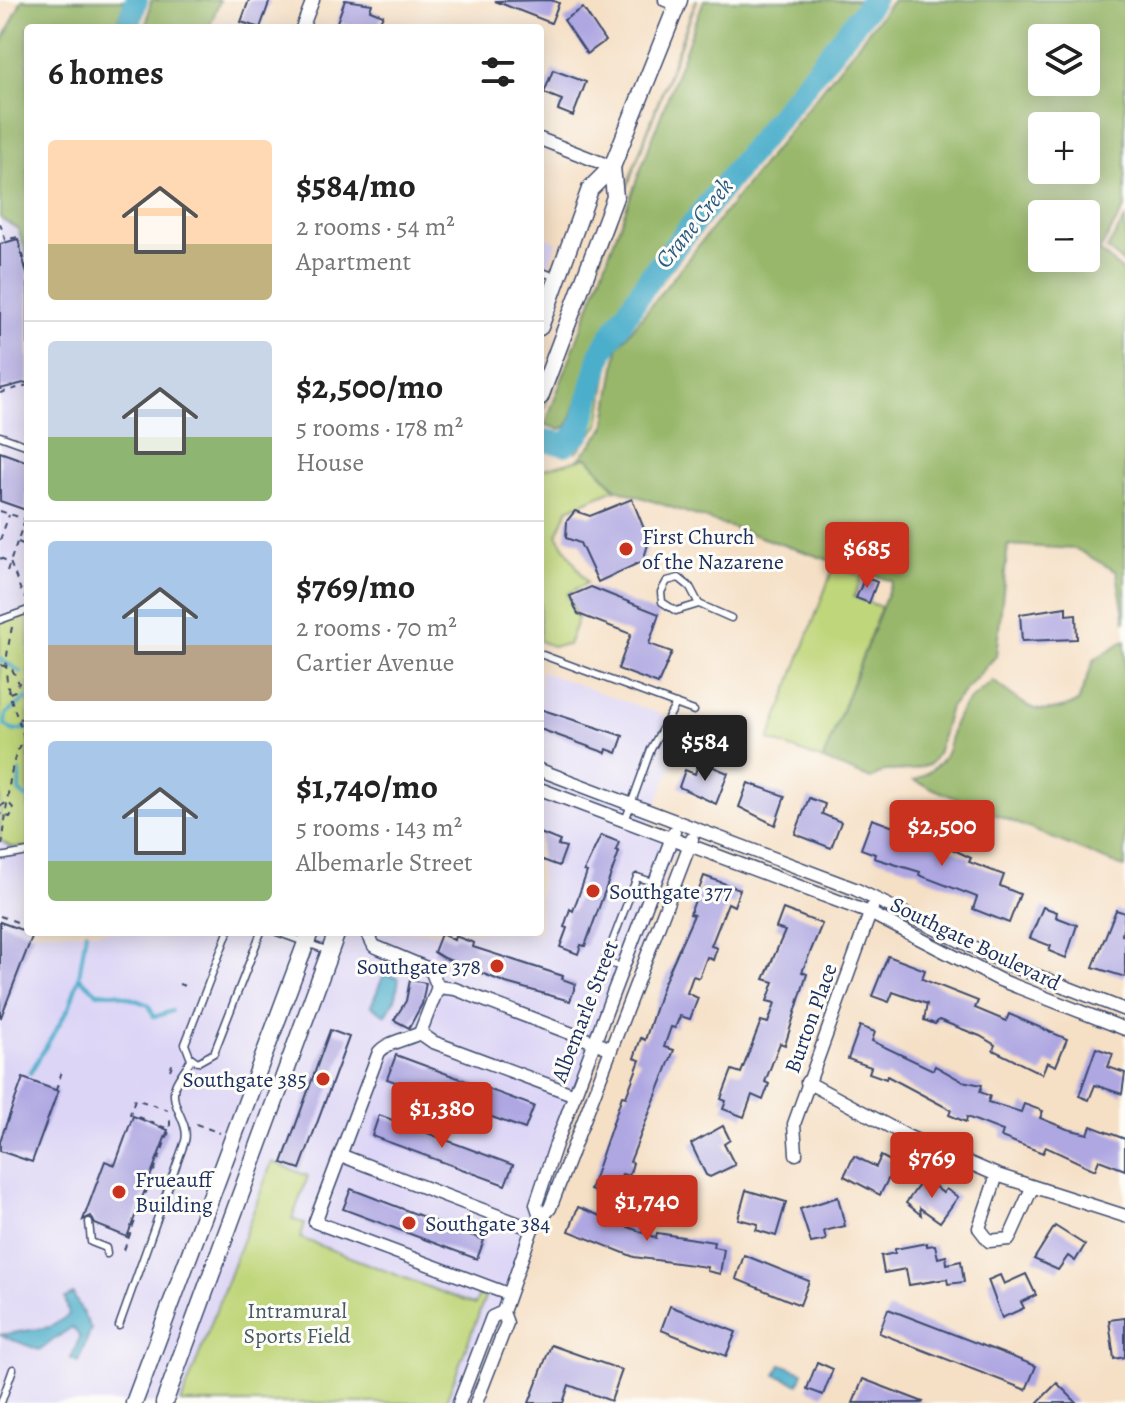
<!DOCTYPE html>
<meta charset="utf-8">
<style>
body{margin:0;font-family:Alegreya,serif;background:#f2f2f2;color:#222;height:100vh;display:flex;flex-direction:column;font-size:30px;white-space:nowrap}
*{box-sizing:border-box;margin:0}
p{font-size:26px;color:#767676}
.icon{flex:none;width:44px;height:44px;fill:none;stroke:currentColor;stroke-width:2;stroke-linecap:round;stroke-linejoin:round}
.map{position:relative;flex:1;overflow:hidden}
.sheet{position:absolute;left:24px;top:24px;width:520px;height:912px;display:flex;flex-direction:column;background:#fff;border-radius:8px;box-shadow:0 4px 20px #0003}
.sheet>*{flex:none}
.fabs{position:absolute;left:1028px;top:24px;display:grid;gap:16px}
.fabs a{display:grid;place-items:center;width:72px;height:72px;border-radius:8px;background:#fff;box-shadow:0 4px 20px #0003;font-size:40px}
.price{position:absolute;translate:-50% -68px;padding:0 18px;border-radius:8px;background:#c8321e;color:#fff;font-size:26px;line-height:52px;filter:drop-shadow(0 2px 4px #0008)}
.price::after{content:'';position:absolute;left:50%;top:48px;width:24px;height:18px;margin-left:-12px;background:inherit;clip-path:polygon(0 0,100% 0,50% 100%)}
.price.selected{background:#222;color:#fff}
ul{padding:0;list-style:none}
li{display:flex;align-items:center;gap:24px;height:200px;padding:0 24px}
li+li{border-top:2px solid #e0e0e0}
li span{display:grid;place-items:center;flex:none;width:224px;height:160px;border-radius:8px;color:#555}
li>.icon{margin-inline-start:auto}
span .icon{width:96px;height:96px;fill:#fffc;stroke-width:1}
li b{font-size:34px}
h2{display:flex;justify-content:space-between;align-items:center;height:96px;padding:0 24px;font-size:34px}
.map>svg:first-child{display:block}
</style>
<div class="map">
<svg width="1125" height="1403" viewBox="0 0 1125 1403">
<rect width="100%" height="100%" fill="#fdfcf7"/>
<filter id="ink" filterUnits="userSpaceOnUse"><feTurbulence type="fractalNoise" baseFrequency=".0125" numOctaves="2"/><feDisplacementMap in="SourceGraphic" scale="16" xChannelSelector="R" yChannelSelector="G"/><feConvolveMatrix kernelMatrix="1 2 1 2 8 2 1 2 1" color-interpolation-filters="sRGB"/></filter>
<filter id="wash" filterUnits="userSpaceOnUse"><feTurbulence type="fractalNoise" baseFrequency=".006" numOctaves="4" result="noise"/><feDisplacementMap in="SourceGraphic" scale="32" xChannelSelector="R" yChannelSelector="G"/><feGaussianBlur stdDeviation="1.8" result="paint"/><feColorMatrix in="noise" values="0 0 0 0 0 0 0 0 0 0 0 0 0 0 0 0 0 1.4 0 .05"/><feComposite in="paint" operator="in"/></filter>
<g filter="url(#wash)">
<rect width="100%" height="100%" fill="#f5dfc5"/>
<g fill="#ddd5f6">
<polygon points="0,33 28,44 28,932 540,932 540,671 688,724 647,829 678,841 588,1082 579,1097 468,1403 0,1403"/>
<polygon points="540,235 557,242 540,285"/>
</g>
<g fill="#c0d67a" stroke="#6e826c" stroke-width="2">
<polygon points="131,0 144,0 140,28 122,28"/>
<polygon points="696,0 697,0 540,420"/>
<polygon points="872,0 885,0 613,342 599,425 577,452 540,440 540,429 560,436 573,430 602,348 657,266"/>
<polygon points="588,457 615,489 568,509 557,535 587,583 567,594 578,618 568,645 552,646 540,641 540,470"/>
<polygon points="834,566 862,576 854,597 881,607 823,760 769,740"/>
<polygon points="28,611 28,847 11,847 0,840 0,621"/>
<polygon points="272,1162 308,1176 292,1219 305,1224 300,1238 475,1305 479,1295 485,1297 445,1403 181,1403"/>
</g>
<g fill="#98b76a" stroke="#5a7364" stroke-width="2" fill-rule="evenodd">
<polygon points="22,0 125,0 115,28 28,28 28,257 18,229 0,218 0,47"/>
<polygon points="151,0 220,0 209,28 146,28"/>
<polygon points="704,0 864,0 652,262 597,345 568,426 560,429 545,425"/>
<path d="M893,0H1125V207L1099,251L1125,273V622L1117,572L1076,549L1008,545L996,656L950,707L937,754L930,764L912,770L885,771L871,779L823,760L892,581L616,489L588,457L579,459L605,428L618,347ZM1042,38H1086V82H1042ZM1042,126H1086V170H1042ZM1086,214V258H1042V214Z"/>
<polygon points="1125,219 1125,264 1107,249"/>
<path d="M1125,640V868L914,781C966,753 938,740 964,706C972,696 984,689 993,681C1027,706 1036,721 1078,702L1094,660Z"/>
</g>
<g fill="#4caecb" stroke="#346e94" stroke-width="2">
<polygon points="384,974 399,978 396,997 386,1015 371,1006"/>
<polygon points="73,1294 91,1329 78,1362 71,1359 80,1337 72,1327 39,1350 0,1335 50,1327 69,1315 65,1298"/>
<polygon points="781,1364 803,1372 799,1384 776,1375"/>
</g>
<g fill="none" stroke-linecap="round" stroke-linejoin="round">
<g stroke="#4caecb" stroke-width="4">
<polyline points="0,659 21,672"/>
<polyline points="28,697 6,714 5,725 14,731 28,728"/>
<polyline points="20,771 19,791 28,799"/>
<polyline points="79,977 97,993 116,993 149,1005 154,1017 172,1011"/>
<polyline points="30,1073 69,1008 79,977 86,932"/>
</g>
<g stroke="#4caecb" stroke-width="24">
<polyline points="128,28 136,0"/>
<polyline points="540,440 565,444 580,432 602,351 651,276 873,0"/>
</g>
</g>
<g id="blocks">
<g fill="#afa7e2">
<polygon points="249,0 270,0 260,28 241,22"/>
<polygon points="345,0 372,4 370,10 383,15 377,28 353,28 337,22"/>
<polygon points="551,0 559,3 551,23 495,1"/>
<polygon points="583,8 605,41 587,54 564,20"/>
<polygon points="553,70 586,82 573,116 558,110 562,100 544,93"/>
<polygon points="18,239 28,278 28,382 0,389 0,244"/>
<polygon points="0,452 28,462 26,510 0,501"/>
<polygon points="632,499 649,541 643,561 598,582 580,543 566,538 567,521 575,511 590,516"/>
<polygon points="865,577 877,582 869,603 856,598"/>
<polygon points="591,587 659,614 649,644 672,652 658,684 618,669 631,634 578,614 570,596"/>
<polygon points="1066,607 1066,615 1076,614 1077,639 1022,641 1020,614"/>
<polygon points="540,709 623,736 617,753 607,749 606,753 540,729"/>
<polygon points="711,766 728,773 716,804 679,787 685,770 695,774 697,767 708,772"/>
<polygon points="748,783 785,796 775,825 739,807"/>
<polygon points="809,798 825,804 822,814 841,822 831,848 795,834"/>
<polygon points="872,819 948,847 971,858 969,862 1004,875 1000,886 1020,894 1009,923 973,909 977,897 919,875 920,872 874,858 875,854 861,849"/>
<polygon points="540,833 560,841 558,845 566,847 559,866 540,859"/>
<polygon points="601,835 619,842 616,850 619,852 585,946 581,945 578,954 560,947 567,928 564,927 570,909 573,911 587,872 584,871"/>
<polygon points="704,876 740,889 734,906 728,903 711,946 717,948 713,960 707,957 699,978 693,976 687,993 698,998 690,1019 680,1016 675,1028 671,1027 664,1047 674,1050 630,1162 633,1163 629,1176 622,1174 614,1198 590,1190 622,1096 626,1097 640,1060 634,1058 641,1038 645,1040 663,985 694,915 690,914"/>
<polygon points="1043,907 1057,912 1056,917 1077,925 1066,958 1049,951 1051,946 1030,938"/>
<polygon points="783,909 822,924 802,972 807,974 785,1045 780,1043 765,1082 769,1084 763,1100 752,1095 744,1117 723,1109 726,1101 721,1099 732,1070 741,1073 761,1021 768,1023 775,1003 767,1001 774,982 764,979 785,931 776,928"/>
<polygon points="1116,910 1125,913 1122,935 1125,936 1125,977 1093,967"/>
<polygon points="0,922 33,934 1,1017 0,1016"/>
<polygon points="441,934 454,940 455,936 474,943 473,947 563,976 562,979 576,984 570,1001 506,983 442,957 434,952"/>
<polygon points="888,956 925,970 922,979 978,1001 975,1008 1006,1021 1009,1014 1067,1039 1056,1066 1047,1062 1042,1074 993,1050 995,1045 980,1036 939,1020 935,1024 924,1020 927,1004 893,992 889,1002 872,996"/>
<polygon points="410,980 426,983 422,1004 409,1028 394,1020 406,1001"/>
<polygon points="860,1026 875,1032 872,1041 933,1070 935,1066 962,1081 982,1085 980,1092 990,1096 988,1102 1021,1112 1024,1104 1043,1111 1040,1118 1067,1129 1088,1134 1091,1126 1125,1139 1125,1170 1099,1160 1095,1170 1046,1147 1043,1153 1001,1137 1003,1131 967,1117 966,1122 949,1115 951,1110 887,1076 886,1079 869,1073 871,1067 848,1059"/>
<polygon points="330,1030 349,1037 300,1169 282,1163"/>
<polygon points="1096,1048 1113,1054 1108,1067 1125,1073 1122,1094 1095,1085 1089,1100 1079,1096"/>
<polygon points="396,1055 534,1106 525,1129 387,1079"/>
<polygon points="23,1078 58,1091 32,1162 0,1151 0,1141"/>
<polygon points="379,1115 513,1165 505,1185 372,1136"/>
<polygon points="133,1116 168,1130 127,1237 95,1224 91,1216 83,1220 105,1161 115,1165"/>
<polygon points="723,1126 730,1140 724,1144 735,1165 710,1177 706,1175 691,1144"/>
<polygon points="854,1156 876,1167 881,1156 896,1164 880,1195 844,1176"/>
<polygon points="924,1178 943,1193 946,1189 958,1197 940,1222 920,1208 921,1215 906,1203"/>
<polygon points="351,1189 484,1240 477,1259 343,1209"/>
<polygon points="746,1190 786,1202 776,1236 756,1230 758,1224 738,1219"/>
<polygon points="838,1197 845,1226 824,1231 826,1240 811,1243 800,1209"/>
<polygon points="578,1207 656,1238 657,1233 714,1242 713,1247 724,1249 720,1274 707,1271 707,1267 634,1257 569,1231"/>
<polygon points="1055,1226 1085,1245 1075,1261 1068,1256 1058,1270 1034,1259"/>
<polygon points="927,1243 927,1246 935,1245 938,1258 946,1256 947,1264 961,1261 964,1282 948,1284 947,1279 909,1285 906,1269 884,1273 881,1256 895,1253 895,1249"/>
<polygon points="744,1255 809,1281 800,1305 736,1279"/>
<polygon points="1026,1274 1036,1295 1021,1302 1024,1308 1002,1318 988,1280 1000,1275 1004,1284"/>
<polygon points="670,1306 736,1332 726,1356 661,1330"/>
<polygon points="888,1309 1036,1366 1026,1390 879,1333"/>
<polygon points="1125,1318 1125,1357 1114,1359 1109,1320"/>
<polygon points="551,1345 622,1370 611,1401 569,1385 563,1403 529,1403"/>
<polygon points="817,1362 833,1369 823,1395 807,1389"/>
<polygon points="863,1379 923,1402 922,1403 853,1403"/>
<polygon points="1057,1383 1077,1403 1037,1403"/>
</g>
</g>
</g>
<g filter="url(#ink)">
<use href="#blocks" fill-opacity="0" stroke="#3c496d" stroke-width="2"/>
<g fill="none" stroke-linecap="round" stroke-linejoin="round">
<defs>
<g id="service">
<polyline points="540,271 555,277"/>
<polyline points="0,436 28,446"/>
<polyline points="699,604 676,611 662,602 661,592 667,581 679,578 690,587 699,604 731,618"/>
<polyline points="0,620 28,610"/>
<polyline points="540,654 694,711"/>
<polyline points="625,821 651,749 676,704"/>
<polyline points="0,857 28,852"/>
<polyline points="228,932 185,1044 190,1057 198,1062 214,1053 261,932"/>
<polyline points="277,932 326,950"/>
<polyline points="623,968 605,961 637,877 655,883"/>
<polyline points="89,1222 91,1242 106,1248 107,1254"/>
<path d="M119,1326L185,1141C190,1122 169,1106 175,1086C178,1077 187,1067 192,1058"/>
<polyline points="1,1403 13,1369"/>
</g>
<g id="minor">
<polyline points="665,0 677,4"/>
<polyline points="302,28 313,0"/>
<polyline points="540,139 612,167"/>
<polyline points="540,770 855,889 1007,964 1125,1010"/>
<polyline points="540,789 870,913 1000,980 1125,1029"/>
<polyline points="367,932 374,946 431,970 438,987"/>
<polyline points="420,1033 433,1042 575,1095"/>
<polyline points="807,1082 909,1137 997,1175 1125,1216"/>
<polyline points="796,1154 794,1124 872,908"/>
<polyline points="340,1155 532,1229"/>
<polyline points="997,1175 979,1228 989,1241 1009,1239 1032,1188"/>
<polyline points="540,1216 536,1204 556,1144 674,832"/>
<path d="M508,1294L315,1222L379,1052C389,1041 406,1040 420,1033L438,987L455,989L609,1048"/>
<polyline points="459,1403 492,1317 503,1312"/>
<polyline points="476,1403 507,1323 503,1312 532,1229 550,1208 692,839"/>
</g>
<g id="secondary">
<polyline points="540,327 590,189 612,167 679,0"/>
<polyline points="540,397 615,197 612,167"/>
<polyline points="134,1403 310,932"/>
<polyline points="164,1403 337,932"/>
</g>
</defs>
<use href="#service" stroke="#3c496d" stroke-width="9"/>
<use href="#minor" stroke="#3c496d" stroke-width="15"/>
<use href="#secondary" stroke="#3c496d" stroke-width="19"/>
<g stroke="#3c496d" stroke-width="2" stroke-dasharray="6 6" stroke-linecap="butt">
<polyline points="0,223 5,240 18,237 28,272"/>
<polyline points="0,393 28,385"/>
<polyline points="0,511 28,520"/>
<polyline points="0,540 9,515"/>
<polyline points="18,542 28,546"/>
<polyline points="0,558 10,562 23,596 28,598"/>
<polyline points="7,571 28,511"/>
<path d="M12,627C0,684 8,688 25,740"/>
<polyline points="1,665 12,669 19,683 15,691 7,694"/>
<polyline points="19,719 28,717"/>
<polyline points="0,806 8,802 14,809 10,817 0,814"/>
<path d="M2,845C7,820 7,759 24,740"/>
<polyline points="0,916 28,926"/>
<polyline points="179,984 188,987"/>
<polyline points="170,1070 174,1060"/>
<polyline points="56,1090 62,1071"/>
<polyline points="196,1124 220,1133"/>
<polyline points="166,1128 130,1114 135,1099 168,1110"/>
<polyline points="124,1250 170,1129 170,1119"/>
</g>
<use href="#service" stroke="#fff" stroke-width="6"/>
<use href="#minor" stroke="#fff" stroke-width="12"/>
<use href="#secondary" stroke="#fff" stroke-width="16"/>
</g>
</g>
<g fill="#c8321e" stroke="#fdfcf7" stroke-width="3">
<circle cx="626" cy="549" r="8"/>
<circle cx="593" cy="891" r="8"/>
<circle cx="497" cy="966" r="8"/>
<circle cx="323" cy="1079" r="8"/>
<circle cx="119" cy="1192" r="8"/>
<circle cx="409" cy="1223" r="8"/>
</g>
<g text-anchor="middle" stroke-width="6" stroke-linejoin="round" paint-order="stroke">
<g font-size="22" fill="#1b2f5e" stroke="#fdfcf7" text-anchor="start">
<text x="642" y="544">First Church<tspan x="642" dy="25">of the Nazarene</tspan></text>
<text x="609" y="899">Southgate 377</text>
<text x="481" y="974" text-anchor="end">Southgate 378</text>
<text x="307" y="1087" text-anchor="end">Southgate 385</text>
<text x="135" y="1187">Frueauff<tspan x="135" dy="25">Building</tspan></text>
<text x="425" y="1231">Southgate 384</text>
</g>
<g font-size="22" fill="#1b2f5e" stroke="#fdfcf7">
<text transform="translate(976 943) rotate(26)" y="8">Southgate Boulevard</text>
<text transform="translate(584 1011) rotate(-69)" y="8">Albemarle Street</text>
<text transform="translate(810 1018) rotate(-70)" y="8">Burton Place</text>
</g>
<g font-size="22" fill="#445965" stroke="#fdfcf7">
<text x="297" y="1318">Intramural<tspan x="297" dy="25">Sports Field</tspan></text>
</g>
<g font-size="24" font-style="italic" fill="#2c5b84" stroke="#fdfcf7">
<text transform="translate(694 223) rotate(-51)" y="8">Crane Creek</text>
</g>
</g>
</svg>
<div class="fabs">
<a><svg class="icon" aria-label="layers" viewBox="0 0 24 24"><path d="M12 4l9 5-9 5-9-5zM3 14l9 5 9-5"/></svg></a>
<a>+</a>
<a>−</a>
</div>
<b class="price" style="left:867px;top:590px">$685</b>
<b class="price selected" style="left:705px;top:783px">$584</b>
<b class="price" style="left:942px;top:868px">$2,500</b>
<b class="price" style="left:442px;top:1150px">$1,380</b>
<b class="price" style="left:932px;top:1200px">$769</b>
<b class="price" style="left:647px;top:1243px">$1,740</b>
<section class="sheet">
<h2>6 homes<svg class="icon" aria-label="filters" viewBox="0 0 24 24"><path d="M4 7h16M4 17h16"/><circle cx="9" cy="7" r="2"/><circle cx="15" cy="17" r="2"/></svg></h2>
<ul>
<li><span style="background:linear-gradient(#ffd9b3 65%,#c2b280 0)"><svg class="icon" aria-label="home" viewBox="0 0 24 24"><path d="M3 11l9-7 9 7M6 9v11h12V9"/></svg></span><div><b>$584/mo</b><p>2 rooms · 54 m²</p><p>Apartment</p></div></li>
<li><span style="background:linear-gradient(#c9d6e8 60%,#8fb573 0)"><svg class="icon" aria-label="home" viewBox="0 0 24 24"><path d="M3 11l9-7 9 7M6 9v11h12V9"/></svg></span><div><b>$2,500/mo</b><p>5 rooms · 178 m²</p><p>House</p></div></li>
<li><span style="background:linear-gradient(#a9c7e8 65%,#b9a48a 0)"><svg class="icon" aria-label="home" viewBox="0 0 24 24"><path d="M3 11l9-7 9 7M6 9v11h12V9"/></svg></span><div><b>$769/mo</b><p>2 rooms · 70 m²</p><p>Cartier Avenue</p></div></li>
<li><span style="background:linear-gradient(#a9c7e8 75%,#8fb573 0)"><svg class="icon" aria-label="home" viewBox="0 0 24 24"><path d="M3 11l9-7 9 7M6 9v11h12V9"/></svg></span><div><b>$1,740/mo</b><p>5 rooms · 143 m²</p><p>Albemarle Street</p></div></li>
</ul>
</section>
</div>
